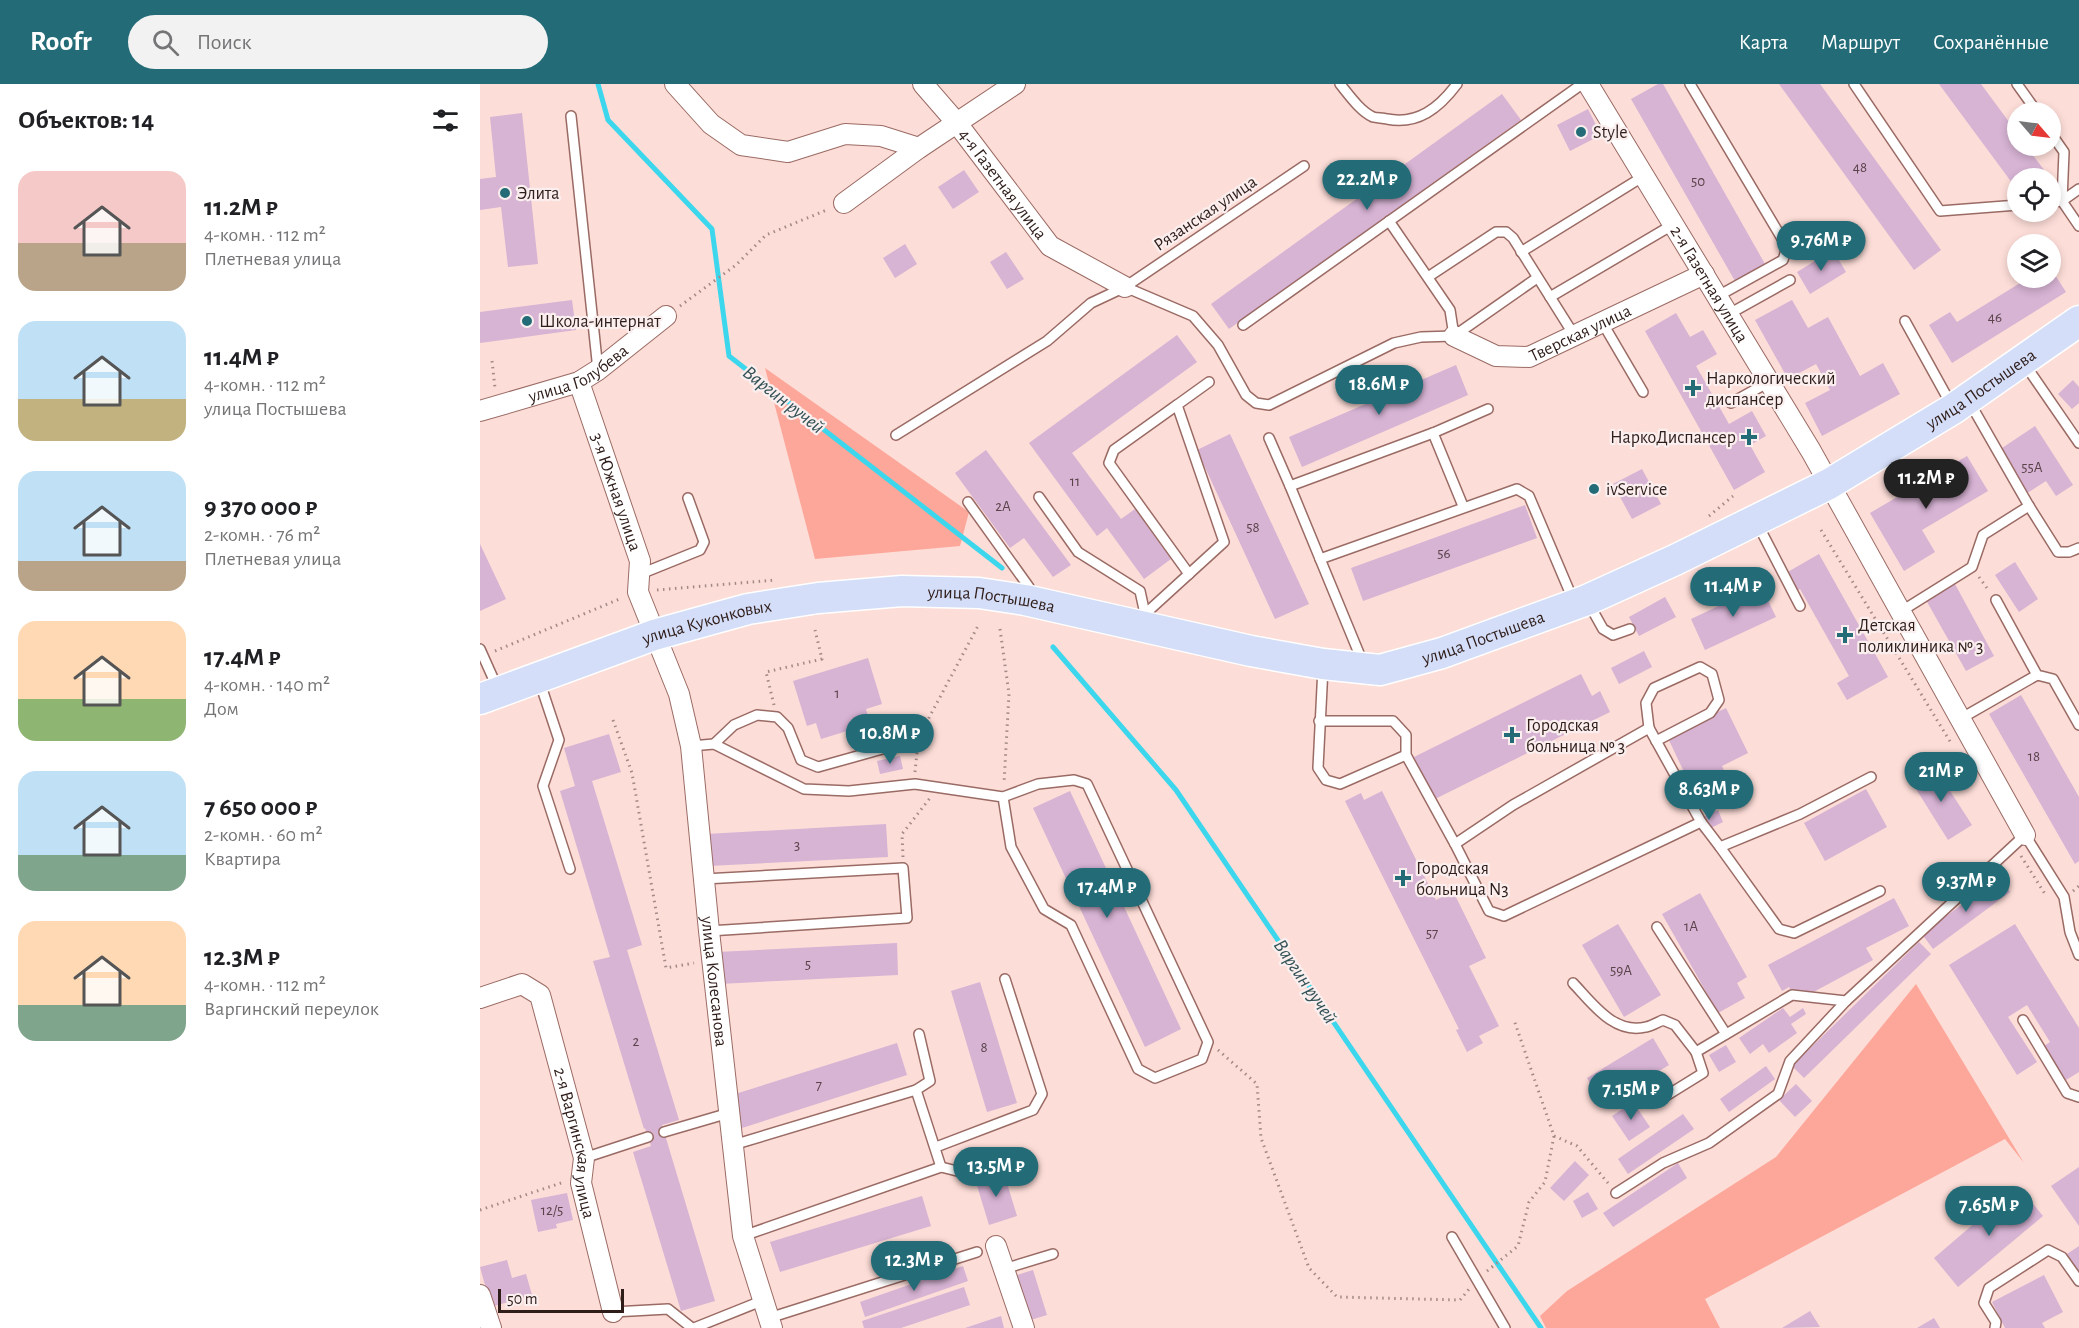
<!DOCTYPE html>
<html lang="ru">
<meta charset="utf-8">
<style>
body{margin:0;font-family:"Alegreya Sans",sans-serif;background:#f2f2f2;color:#202124;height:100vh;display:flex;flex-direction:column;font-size:22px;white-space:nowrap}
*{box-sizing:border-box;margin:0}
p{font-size:20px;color:#757577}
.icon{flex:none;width:33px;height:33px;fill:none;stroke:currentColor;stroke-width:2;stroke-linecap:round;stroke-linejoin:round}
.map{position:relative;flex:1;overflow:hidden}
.details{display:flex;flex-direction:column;background:#fff;width:480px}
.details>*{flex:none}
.needle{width:39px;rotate:118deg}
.buttons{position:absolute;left:1527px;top:18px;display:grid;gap:12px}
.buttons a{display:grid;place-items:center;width:54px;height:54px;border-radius:50%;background:#fff;box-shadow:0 3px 9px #0003;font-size:30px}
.scale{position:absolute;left:18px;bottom:15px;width:126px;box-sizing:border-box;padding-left:6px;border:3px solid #2f1d1a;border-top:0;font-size:16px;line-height:21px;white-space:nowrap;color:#2f1d1a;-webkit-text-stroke:4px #faefee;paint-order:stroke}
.price{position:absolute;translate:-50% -51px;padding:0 14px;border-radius:21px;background:#236c77;color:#fff;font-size:20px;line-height:39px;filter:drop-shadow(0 2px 3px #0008)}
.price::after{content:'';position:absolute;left:50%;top:36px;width:18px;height:14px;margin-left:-9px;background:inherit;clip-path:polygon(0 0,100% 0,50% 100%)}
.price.active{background:#222;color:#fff}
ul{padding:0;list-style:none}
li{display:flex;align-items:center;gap:18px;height:150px;padding:0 18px}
li span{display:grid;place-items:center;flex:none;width:168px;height:120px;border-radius:18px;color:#555}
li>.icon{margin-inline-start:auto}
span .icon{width:72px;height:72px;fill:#fffc;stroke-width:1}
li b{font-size:26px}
h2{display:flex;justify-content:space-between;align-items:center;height:72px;padding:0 18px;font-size:26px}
header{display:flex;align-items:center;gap:36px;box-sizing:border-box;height:84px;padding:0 30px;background:#236c77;color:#fff}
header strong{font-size:28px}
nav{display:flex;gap:33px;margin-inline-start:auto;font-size:21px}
.search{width:420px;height:54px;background:#f2f2f2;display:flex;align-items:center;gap:15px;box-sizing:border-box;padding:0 21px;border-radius:33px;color:#757577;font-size:22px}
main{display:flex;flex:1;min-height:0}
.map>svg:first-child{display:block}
</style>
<header>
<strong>Roofr</strong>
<div class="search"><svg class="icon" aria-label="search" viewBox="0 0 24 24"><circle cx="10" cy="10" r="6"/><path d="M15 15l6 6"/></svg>Поиск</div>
<nav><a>Карта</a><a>Маршрут</a><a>Сохранённые</a></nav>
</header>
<main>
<section class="details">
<h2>Объектов: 14<svg class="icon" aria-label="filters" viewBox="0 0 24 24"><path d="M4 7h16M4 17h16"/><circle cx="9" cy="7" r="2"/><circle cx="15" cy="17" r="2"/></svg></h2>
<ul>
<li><span style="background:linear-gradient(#f6c9c9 60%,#b9a48a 0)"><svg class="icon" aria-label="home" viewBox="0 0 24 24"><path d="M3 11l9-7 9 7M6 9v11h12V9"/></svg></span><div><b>11.2M ₽</b><p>4-комн. · 112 m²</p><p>Плетневая улица</p></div></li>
<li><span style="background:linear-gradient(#bfe0f5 65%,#c2b280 0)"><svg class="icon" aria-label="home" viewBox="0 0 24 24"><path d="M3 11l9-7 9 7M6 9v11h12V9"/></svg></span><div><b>11.4M ₽</b><p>4-комн. · 112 m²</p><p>улица Постышева</p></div></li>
<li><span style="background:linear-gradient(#bfe0f5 75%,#b9a48a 0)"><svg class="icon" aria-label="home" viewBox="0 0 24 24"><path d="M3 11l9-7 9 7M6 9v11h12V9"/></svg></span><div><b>9 370 000 ₽</b><p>2-комн. · 76 m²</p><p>Плетневая улица</p></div></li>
<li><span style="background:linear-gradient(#ffd9b3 65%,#8fb573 0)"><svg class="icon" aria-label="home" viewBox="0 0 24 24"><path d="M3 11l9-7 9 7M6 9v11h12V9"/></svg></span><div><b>17.4M ₽</b><p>4-комн. · 140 m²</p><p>Дом</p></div></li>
<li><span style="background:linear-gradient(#bfe0f5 70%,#7fa58c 0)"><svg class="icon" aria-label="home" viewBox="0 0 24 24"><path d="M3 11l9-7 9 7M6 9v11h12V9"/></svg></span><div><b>7 650 000 ₽</b><p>2-комн. · 60 m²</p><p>Квартира</p></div></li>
<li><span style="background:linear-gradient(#ffd9b3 70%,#7fa58c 0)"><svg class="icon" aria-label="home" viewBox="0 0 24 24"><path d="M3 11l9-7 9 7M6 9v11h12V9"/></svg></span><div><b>12.3M ₽</b><p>4-комн. · 112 m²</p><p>Варгинский переулок</p></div></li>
</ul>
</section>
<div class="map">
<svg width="1599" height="1244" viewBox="0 0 1599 1244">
<rect width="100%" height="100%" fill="#fdddd8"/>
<g fill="#fda79a">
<polygon points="285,284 489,428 480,462 335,475"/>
<polygon points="1436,900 1544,1079 1525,1055 1225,1215 1240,1244 1066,1244 1060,1232 1087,1207 1296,1073"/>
</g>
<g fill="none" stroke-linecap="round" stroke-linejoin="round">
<g stroke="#3cd7ec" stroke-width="5">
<polyline points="118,0 128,36 232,145 249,272 522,484"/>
<polyline points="573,563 696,706 1061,1244"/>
</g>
</g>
<g fill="#d7b3d4">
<polygon points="1178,0 1183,0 1285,180 1255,197 1151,15"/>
<polygon points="1299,0 1340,0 1461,166 1434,186"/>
<polygon points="1459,0 1501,0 1538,50 1538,62 1546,62 1568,91 1563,94 1538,94 1538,107"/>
<polygon points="1022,10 1041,36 749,245 731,220"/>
<polygon points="1108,25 1121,51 1090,67 1077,41"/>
<polygon points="42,29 58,180 28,183 21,123 0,126 0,95 16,93 10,33"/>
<polygon points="484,86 499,108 473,125 458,103"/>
<polygon points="425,160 437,180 415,194 403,174"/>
<polygon points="1353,166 1366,188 1330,210 1317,188"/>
<polygon points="526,168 544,195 527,205 510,178"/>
<polygon points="1570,183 1586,208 1472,279 1449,241 1470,228 1477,238 1545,196 1543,194 1570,194"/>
<polygon points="92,216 96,246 0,259 0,228"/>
<polygon points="1312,216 1328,244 1348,233 1380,292 1403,279 1420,310 1342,352 1325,319 1350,306 1336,280 1308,295 1275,236"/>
<polygon points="1196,229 1210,253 1223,246 1237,270 1216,282 1249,340 1272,327 1286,352 1270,361 1285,388 1254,406 1165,247"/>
<polygon points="697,251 717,278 592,369 641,435 655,425 691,475 664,495 627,444 617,452 549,359"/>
<polygon points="976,281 988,311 822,383 809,353"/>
<polygon points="1593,296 1599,303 1599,319 1592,325 1578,310"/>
<polygon points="1555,342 1593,401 1576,412 1566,397 1541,413 1513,370"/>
<polygon points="750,350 829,520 795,535 717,366"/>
<polygon points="506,366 591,481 573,493 544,454 530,464 475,389"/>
<polygon points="1487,372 1508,407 1442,446 1455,468 1424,487 1390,429"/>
<polygon points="1162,385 1181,420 1152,435 1133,400"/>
<polygon points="1045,421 1057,454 883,517 871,484"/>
<polygon points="0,460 26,515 0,527"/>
<polygon points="1339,470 1408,593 1367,616 1357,599 1369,592 1320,505 1310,511 1299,493"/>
<polygon points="1535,478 1558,515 1539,528 1515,491"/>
<polygon points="1475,500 1514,572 1486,587 1446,516"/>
<polygon points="1281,502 1296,533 1225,566 1211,535"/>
<polygon points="1185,513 1196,533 1159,552 1149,533"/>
<polygon points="1164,567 1172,583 1139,600 1131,584"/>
<polygon points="388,574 402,620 386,625 390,640 341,655 336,639 327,642 313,597"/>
<polygon points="1101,590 1112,612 1120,607 1130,628 947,719 947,700 934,673"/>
<polygon points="1541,611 1599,713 1599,777 1595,780 1509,630"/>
<polygon points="1246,624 1268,669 1242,682 1247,693 1214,709 1187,652"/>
<polygon points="129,650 141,688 112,697 162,861 147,866 199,1036 182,1041 235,1217 201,1227 153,1068 171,1062 165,1044 164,1045 113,877 130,873 80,707 95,702 84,664"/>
<polygon points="420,672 423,685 400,690 397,677"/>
<polygon points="1454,682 1492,741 1468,756 1431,697"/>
<polygon points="1386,705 1407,743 1345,777 1324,739"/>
<polygon points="590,707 701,945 665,963 553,724"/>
<polygon points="902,707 956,816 973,807 1006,874 989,882 1019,942 999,952 1003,959 987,968 976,946 979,945 865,717 881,709 884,716"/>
<polygon points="1238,726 1243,738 1221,749 1215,737"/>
<polygon points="406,740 408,773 228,782 226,750"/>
<polygon points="1519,793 1530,808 1453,865 1442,850"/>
<polygon points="1220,809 1267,893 1257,899 1265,914 1238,929 1182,830"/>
<polygon points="1414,814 1429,842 1386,864 1393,876 1326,912 1323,907 1314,911 1309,903 1302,907 1288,881"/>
<polygon points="1138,840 1181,911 1144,933 1102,861"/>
<polygon points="1535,840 1599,944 1599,988 1586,996 1564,962 1570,958 1547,921 1528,933 1557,978 1537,991 1469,881"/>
<polygon points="1439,858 1451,870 1324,994 1312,982"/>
<polygon points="417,859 418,891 239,900 237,868"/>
<polygon points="500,898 537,1019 507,1028 471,907"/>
<polygon points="1303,924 1310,933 1323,924 1326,930 1311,940 1317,949 1289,969 1283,960 1270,970 1259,954"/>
<polygon points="1173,954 1189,981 1123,1021 1107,994"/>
<polygon points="417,959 427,991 262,1044 252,1011"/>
<polygon points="1246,961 1256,978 1239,988 1229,971"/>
<polygon points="1286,982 1295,995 1249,1028 1240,1015"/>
<polygon points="1316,1000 1332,1017 1315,1033 1299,1016"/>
<polygon points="1153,1018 1170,1043 1149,1057 1132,1032"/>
<polygon points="1203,1030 1214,1045 1148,1090 1138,1075"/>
<polygon points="1095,1077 1109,1091 1084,1117 1070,1104"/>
<polygon points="1198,1079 1207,1094 1133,1143 1123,1129"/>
<polygon points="1599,1083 1599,1142 1571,1102"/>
<polygon points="523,1086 537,1132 509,1141 495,1095"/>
<polygon points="1538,1102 1563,1132 1478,1203 1454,1174"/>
<polygon points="1108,1108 1118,1125 1102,1134 1093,1117"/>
<polygon points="87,1109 93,1136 76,1140 77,1144 58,1148 51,1116"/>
<polygon points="442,1112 451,1142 300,1188 290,1158"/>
<polygon points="1599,1162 1599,1188 1587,1170"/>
<polygon points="27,1176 32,1194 46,1190 52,1211 11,1223 0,1183"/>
<polygon points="483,1182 488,1197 385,1233 380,1218"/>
<polygon points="553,1186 567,1231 537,1240 524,1195"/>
<polygon points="1564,1191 1583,1228 1562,1239 1565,1244 1525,1244 1512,1218"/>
<polygon points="484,1203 490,1221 421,1244 384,1244 382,1237"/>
<polygon points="1330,1227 1340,1243 1302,1244"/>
<polygon points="521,1232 524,1244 485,1244"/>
<polygon points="1454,1234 1460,1244 1437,1244"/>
</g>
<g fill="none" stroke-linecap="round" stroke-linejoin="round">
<defs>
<g id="lane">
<path d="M860,0C869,11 880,27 893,33C897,34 903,34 907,35C938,41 959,24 977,0"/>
<polyline points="1210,0 1307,163 1303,176 1238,212"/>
<polyline points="1374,0 1460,127 1538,121"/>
<polyline points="1537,0 1557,28"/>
<polyline points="91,32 118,286"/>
<polyline points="1570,48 1584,68 1582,117 1599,142"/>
<polyline points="1570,118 1582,117 1599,105"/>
<polyline points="909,137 970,226 974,252"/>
<polyline points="1041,168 1164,92"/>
<polyline points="948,193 1016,148 1026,148 1033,154 1094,251"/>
<polyline points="645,203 713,232 738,261 766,311 776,319 789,321 914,259 941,253 974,252 1057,194"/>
<polyline points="1070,213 1194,140"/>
<polyline points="1249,230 1310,196"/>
<polyline points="1425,237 1472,322"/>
<polyline points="1122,238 1163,308"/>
<polyline points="763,241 1102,0"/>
<polyline points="1544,279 1599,359"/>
<polyline points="1251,319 1289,298"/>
<polyline points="1490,319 1549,422 1578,468 1589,468 1599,464"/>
<polyline points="697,321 634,366 629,379 709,490"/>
<polyline points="953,349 983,422"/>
<polyline points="416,351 567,257 611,219 645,203 824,82"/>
<polyline points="789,354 810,402 883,579"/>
<polyline points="810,402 953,349 1008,325"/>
<polyline points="559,413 598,468 660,507 665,530"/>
<polyline points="488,418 549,503 547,510"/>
<polyline points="1277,439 1320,522"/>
<polyline points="840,475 1037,405 1049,412 1094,518"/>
<polyline points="158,491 220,466 224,458 208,414"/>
<polyline points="1516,516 1557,591 1573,595 1599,641"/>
<polyline points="1109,520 1123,545 1133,551 1150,545"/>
<polyline points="1420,528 1492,483 1503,451 1549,422"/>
<polyline points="663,537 665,530 744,458 697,321 729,298"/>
<polyline points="0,565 17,603"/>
<polyline points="843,583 838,684 846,696 860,700 926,671"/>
<polyline points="60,599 79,656 63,702 90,785"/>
<polyline points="1480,635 1557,591"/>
<polyline points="839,637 913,637 926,651 926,671 975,760 1009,827 1024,832 1221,738 1240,763 1320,730 1391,693"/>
<polyline points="1169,644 1166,619 1174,604 1220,583 1232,590 1239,616 1230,629 1176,657"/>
<polyline points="234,660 254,641 277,631 297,633 308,644 321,676 338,683 438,655"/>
<polyline points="211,662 234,660 324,705 369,707 435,700 523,713 558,700 594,696 607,700 728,958 722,975 675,994 658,985 591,841 564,825 531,763 523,713"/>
<polyline points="975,760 1033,721 1169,644 1221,738"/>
<polyline points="1240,763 1299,845 1314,849 1400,807"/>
<polyline points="224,795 423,784 427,834 229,847"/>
<polyline points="1177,843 1246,950"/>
<path d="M1093,899C1112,919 1134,951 1166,943C1172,942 1178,938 1183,936L1195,941L1216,968"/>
<polyline points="1543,936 1587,1009 1599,1013"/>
<polyline points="436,1006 461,1083"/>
<polyline points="1181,1015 1223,989 1216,968 1312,911 1366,917"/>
<polyline points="184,1048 249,1029"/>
<polyline points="253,1061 436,1006 450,997 439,950"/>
<polyline points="456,1063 553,1026 562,1010 525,895"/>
<polyline points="104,1074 168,1053"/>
<polyline points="1136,1109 1183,1079 1229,1059 1298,1010 1310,977 1366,917 1545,751 1584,813 1590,848 1599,871"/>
<polyline points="263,1152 461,1083 477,1087 541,1071"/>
<polyline points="972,1153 1025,1244"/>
<polyline points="524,1185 573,1170"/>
<polyline points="133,1228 188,1225 212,1244"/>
<polyline points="289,1234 497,1168"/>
<polyline points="214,1244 284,1216"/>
<polyline points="1515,1244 1516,1238 1504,1219 1509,1204 1568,1166 1582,1173 1599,1197"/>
</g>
<g id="street">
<polyline points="195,0 231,40 261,61 308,68 365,50 401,52 439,64"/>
<path id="s1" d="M443,0L476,38L570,162L645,203"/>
<path id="s2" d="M1108,0L1331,367L1545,751"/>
<polyline points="364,119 439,64 535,0"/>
<path id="s3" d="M974,252L1016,272L1049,273L1224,190"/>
<path id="s4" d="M99,298L160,477L158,508L199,610L211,662L229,847L263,1152L292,1244"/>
<path id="s5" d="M0,327L99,298L118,286L186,232"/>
<path id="s6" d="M0,914L42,900L60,911L104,1074L101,1099L133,1228"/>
<polyline points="516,1162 544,1244"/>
<polyline points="0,1211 11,1244"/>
</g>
<g id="primary">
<path id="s7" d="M0,615L174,551L268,525L338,514L422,507L499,509L545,516L771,567L843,580L900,586L962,569L1107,516L1195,476L1349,400L1473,325L1599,237"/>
</g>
</defs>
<use href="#lane" stroke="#9a6b64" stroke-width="12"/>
<use href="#street" stroke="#9a6b64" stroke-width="22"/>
<use href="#primary" stroke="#fff" stroke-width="33"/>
<g stroke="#a48a86" stroke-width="3" stroke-dasharray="1.5 4.5" stroke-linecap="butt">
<polyline points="200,222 256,181 286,151 349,125"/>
<polyline points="12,277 15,304"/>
<polyline points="1229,432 1253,412"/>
<polyline points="1341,446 1471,659"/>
<polyline points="1499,493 1509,507"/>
<polyline points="177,506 296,496"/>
<polyline points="520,545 529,610 524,699"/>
<polyline points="15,567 142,514"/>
<polyline points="294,621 286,588 342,575 335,546"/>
<polyline points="133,636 152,689 186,884 214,879"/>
<polyline points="443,645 499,540"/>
<polyline points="435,688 437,668"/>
<polyline points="1541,772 1565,810"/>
<polyline points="423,773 422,750 450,714"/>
<polyline points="1593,807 1599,802"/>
<polyline points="738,966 777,1000 781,1054 829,1184 857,1213 980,1216 990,1204"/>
<polyline points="1074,1052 1097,1062 1128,1099"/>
<polyline points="0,1126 84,1098"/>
<polyline points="1007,1187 1038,1162 1049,1118 1065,1098 1074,1052 1034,936"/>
</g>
<use href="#lane" stroke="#fff" stroke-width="9"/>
<use href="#street" stroke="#fff" stroke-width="20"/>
<use href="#primary" stroke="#d4def8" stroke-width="30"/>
</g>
<g fill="#236c77" stroke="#faefee" stroke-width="2">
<circle cx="1101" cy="48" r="6"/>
<circle cx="25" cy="109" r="6"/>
<circle cx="47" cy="237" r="6"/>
<path d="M1210 295h6v6h6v6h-6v6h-6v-6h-6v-6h6z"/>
<path d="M1266 344h6v6h6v6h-6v6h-6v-6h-6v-6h6z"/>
<circle cx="1114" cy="405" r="6"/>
<path d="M1362 542h6v6h6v6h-6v6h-6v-6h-6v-6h6z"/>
<path d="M1029 642h6v6h6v6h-6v6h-6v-6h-6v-6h6z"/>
<path d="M920 785h6v6h6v6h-6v6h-6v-6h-6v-6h6z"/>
</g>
<g text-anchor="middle" stroke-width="4.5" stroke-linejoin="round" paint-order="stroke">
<g font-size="15" fill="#594248">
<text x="1380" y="88">48</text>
<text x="1218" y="102">50</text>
<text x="1515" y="238">46</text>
<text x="1552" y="388">55А</text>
<text x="595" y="402">11</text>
<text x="523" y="427">2А</text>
<text x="773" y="448">58</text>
<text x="964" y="474">56</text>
<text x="357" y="614">1</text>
<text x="1554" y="677">18</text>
<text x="317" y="766">3</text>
<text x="1211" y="847">1А</text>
<text x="952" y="854">57</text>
<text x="328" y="885">5</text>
<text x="1141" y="891">59А</text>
<text x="156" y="962">2</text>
<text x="504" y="968">8</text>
<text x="339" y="1006">7</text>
<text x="72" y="1131">12/5</text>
</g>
<g font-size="18" fill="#2f1d1a" stroke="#faefee" text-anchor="start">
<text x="1113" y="54">Style</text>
<text x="37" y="115">Элита</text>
<text x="59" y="243">Школа-интернат</text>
<text x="1226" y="300">Наркологический<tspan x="1226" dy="21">диспансер</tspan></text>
<text x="1256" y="359" text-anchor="end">НаркоДиспансер</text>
<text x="1126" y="411">ivService</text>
<text x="1378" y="547">Детская<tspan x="1378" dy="21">поликлиника № 3</tspan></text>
<text x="1046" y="647">Городская<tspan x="1046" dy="21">больница № 3</tspan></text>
<text x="936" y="790">Городская<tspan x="936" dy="21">больница N3</tspan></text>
</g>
<g font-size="18" fill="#2f1d1a" stroke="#faefee">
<text dy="6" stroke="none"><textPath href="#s1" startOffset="128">4-я Газетная улица</textPath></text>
<text transform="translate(725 129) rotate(-34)" y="6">Рязанская улица</text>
<text dy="6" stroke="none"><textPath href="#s2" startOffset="234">2-я Газетная улица</textPath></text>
<text dy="6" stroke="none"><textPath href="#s3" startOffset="136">Тверская улица</textPath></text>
<text dy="6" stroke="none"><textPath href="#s5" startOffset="106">улица Голубева</textPath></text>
<text dy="6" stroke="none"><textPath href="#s7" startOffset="1590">улица Постышева</textPath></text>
<text dy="6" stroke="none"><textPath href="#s4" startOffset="116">3-я Южная улица</textPath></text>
<text dy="6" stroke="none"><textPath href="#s7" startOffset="528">улица Постышева</textPath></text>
<text dy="6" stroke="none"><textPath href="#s7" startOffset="240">улица Куконковых</textPath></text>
<text dy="6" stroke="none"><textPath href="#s7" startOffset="1032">улица Постышева</textPath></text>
<text dy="6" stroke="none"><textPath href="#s4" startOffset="620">улица Колесанова</textPath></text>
<text dy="6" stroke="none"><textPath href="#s6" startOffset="218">2-я Варгинская улица</textPath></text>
</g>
<g font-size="20" font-style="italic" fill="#335257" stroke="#faefee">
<text transform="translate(304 315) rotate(38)" y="7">Варгин ручей</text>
<text transform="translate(826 897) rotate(56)" y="7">Варгин ручей</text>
</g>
</g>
</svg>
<div class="buttons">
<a><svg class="needle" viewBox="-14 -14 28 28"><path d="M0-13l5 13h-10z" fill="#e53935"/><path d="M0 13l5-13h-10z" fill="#757577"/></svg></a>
<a><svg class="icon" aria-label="locate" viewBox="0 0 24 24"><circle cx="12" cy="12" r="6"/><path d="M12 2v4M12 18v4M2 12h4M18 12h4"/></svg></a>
<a><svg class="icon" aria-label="layers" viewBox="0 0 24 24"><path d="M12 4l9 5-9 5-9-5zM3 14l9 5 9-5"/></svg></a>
</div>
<div class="scale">50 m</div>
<b class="price" style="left:887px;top:127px">22.2M ₽</b>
<b class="price" style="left:1341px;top:188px">9.76M ₽</b>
<b class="price" style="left:899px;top:332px">18.6M ₽</b>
<b class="price active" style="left:1446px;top:426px">11.2M ₽</b>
<b class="price" style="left:1253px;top:534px">11.4M ₽</b>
<b class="price" style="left:410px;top:681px">10.8M ₽</b>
<b class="price" style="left:1461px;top:719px">21M ₽</b>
<b class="price" style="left:1229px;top:737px">8.63M ₽</b>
<b class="price" style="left:1486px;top:829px">9.37M ₽</b>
<b class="price" style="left:627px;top:835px">17.4M ₽</b>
<b class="price" style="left:1151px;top:1037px">7.15M ₽</b>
<b class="price" style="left:516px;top:1114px">13.5M ₽</b>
<b class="price" style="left:1509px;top:1153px">7.65M ₽</b>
<b class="price" style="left:434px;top:1208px">12.3M ₽</b>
</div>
</main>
